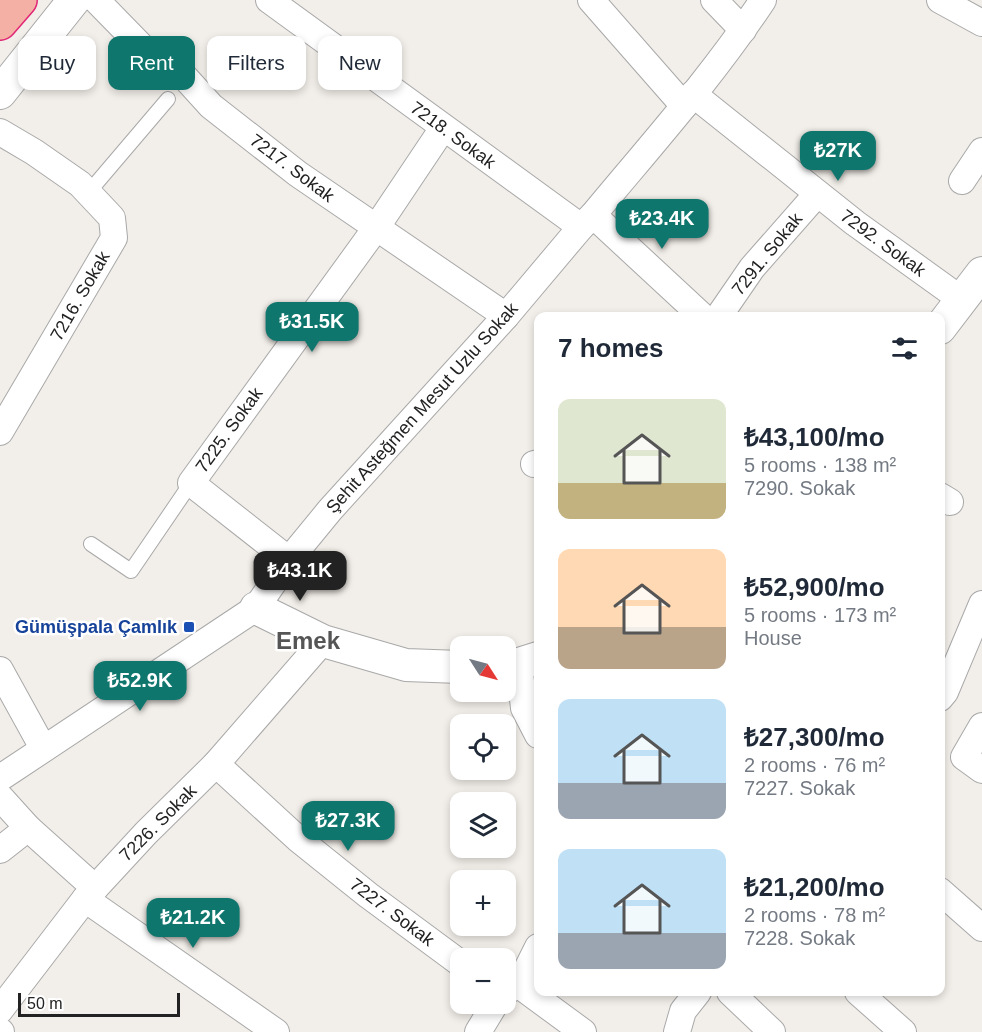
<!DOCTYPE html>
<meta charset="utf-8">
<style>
body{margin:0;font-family:Helvetica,sans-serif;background:#f6f6f7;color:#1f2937;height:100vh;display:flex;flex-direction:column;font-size:22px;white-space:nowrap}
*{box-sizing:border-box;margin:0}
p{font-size:20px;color:#747a83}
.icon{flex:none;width:33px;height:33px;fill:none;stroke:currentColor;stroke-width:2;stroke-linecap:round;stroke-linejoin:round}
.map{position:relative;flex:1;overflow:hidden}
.panel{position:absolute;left:534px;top:312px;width:411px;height:684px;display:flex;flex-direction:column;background:#fff;border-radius:12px;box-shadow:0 3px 9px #0003}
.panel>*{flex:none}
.guide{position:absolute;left:18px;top:36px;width:426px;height:54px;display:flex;gap:12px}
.needle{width:39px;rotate:126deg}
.buttons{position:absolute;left:450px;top:636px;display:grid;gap:12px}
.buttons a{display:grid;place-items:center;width:66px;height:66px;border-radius:12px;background:#fff;box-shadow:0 3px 9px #0003;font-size:30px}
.scale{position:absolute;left:18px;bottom:15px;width:162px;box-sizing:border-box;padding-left:6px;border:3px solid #222;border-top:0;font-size:16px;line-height:21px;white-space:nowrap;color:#222;-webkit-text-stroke:4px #fff;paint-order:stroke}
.price{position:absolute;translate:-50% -51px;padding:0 14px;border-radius:12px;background:#0f766e;color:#fff;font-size:20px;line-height:39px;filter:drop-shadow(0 2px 3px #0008)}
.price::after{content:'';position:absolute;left:50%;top:36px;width:18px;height:14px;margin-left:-9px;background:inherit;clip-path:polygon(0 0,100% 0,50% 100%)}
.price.on{background:#222;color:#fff}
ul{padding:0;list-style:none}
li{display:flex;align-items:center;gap:18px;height:150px;padding:0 24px}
li span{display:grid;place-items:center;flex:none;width:168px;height:120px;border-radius:12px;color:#555}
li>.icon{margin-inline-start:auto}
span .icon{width:72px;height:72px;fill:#fffc;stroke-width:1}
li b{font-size:26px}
h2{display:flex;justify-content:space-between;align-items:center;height:72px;padding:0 24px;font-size:26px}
.tag{padding:0 21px;border-radius:12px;background:#fff;box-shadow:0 3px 9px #0003;font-size:21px;line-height:54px}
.tag.on{background:#0f766e;color:#fff}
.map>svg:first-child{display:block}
</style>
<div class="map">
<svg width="982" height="1032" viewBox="0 0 982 1032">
<rect width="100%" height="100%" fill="#f2eee9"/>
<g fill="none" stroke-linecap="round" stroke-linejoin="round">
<defs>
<g id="service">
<polyline points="88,193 168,99"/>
<polyline points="91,544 131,571 191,483"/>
</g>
<g id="minor">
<polyline points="96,0 144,49 172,63 211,106 298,174 506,316"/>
<polyline points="269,0 581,227"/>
<polyline points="591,0 684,106"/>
<polyline points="714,0 743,30"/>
<polyline points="940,0 982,23"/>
<polyline points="693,94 855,223 962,300"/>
<polyline points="0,132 34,152 80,184 112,218 114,238 0,432"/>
<polyline points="962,181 982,151"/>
<polyline points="593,215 702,316"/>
<polyline points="719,316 752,268 817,194"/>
<polyline points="534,464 538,463"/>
<polyline points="940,496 950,502"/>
<polyline points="289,560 191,483 376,228 443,128"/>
<polyline points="519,664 524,708 538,735"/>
<polyline points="0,670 43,748"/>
<polyline points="940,698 945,692 982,604"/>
<polyline points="982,726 964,757 982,770"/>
<polyline points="216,764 297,838 368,895 460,963"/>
<path d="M0,778L256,608L289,560L330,510L506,316L581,227L593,215C651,145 713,76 763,0"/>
<polyline points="0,797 28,828 95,888"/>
<polyline points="0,850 28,828"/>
<polyline points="940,891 982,928"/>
<polyline points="85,899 276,1032"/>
<polyline points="519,985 583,1032"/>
<polyline points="506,991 519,985 538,947"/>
<polyline points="730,992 772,1032"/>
<polyline points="858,992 903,1032"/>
<polyline points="0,1010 85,899 146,833 216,764 323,641"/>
<polyline points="0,1031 1,1032"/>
<polyline points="478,1032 495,1004"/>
<polyline points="677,1032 683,1011 698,992"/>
</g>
<g id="tertiary">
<polyline points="0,93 74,0"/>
<polyline points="940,328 982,273"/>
<polyline points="256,608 323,641 406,665 460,667"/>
<polyline points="506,665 519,664 538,658"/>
</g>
<polyline id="trunk" points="0,23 20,0"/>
</defs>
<use href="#service" stroke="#a9a9a9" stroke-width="16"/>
<use href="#minor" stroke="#a9a9a9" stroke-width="28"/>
<use href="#tertiary" stroke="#a9a9a9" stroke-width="34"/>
<use href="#trunk" stroke="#e02675" stroke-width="36"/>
<use href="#service" stroke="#fff" stroke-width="14"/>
<use href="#minor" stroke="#fff" stroke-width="26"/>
<use href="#tertiary" stroke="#fff" stroke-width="32"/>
<use href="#trunk" stroke="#f4b0a5" stroke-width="33"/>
</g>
<rect fill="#1a4fb4" stroke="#fff" stroke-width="2" x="183" y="621" width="12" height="12" rx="3"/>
<g text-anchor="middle" stroke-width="5" stroke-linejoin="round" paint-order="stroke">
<g font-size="18" fill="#222" stroke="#fff">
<text transform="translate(453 135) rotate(36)" y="6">7218. Sokak</text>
<text transform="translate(292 168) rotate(37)" y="6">7217. Sokak</text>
<text transform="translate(883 243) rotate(36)" y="6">7292. Sokak</text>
<text transform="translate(767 254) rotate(-51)" y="6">7291. Sokak</text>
<text transform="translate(80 296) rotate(-60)" y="6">7216. Sokak</text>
<text transform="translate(422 408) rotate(-48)" y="6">Şehit Asteğmen Mesut Uzlu Sokak</text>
<text transform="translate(229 430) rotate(-54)" y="6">7225. Sokak</text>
<text transform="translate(158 823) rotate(-45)" y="6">7226. Sokak</text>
<text transform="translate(392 912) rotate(37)" y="6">7227. Sokak</text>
</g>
<g font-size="18" font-weight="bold" fill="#164399" stroke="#fff" text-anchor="end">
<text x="177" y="633">Gümüşpala Çamlık</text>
</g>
<g font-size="24" font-weight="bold" fill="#555" stroke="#fff">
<text x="308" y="649">Emek</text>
</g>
</g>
</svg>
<div class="buttons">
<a><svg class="needle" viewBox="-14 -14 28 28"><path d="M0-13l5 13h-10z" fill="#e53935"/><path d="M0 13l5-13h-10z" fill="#747a83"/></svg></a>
<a><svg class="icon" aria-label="locate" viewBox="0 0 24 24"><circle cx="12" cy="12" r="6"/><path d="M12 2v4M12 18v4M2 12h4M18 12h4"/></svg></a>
<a><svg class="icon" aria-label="layers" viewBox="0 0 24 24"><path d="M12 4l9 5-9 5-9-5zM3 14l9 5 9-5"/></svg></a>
<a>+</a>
<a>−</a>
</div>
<div class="scale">50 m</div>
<b class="price" style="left:838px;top:182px">₺27K</b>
<b class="price" style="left:662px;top:250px">₺23.4K</b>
<b class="price" style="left:312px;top:353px">₺31.5K</b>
<b class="price on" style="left:300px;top:602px">₺43.1K</b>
<b class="price" style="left:140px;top:712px">₺52.9K</b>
<b class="price" style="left:348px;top:852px">₺27.3K</b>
<b class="price" style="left:193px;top:949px">₺21.2K</b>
<div class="guide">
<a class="tag">Buy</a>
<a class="tag on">Rent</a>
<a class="tag">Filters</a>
<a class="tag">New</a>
</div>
<section class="panel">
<h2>7 homes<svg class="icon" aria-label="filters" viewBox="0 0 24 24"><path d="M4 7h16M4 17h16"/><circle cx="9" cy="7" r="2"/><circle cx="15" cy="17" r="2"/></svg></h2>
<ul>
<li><span style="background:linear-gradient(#dfe7d0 70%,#c2b280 0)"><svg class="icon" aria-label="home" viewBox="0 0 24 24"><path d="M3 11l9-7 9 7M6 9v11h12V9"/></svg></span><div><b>₺43,100/mo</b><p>5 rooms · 138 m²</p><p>7290. Sokak</p></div></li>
<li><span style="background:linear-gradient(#ffd9b3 65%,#b9a48a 0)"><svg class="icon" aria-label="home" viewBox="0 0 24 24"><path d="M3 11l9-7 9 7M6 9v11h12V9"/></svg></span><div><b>₺52,900/mo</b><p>5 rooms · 173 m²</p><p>House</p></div></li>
<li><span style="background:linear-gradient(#bfe0f5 70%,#9aa5b1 0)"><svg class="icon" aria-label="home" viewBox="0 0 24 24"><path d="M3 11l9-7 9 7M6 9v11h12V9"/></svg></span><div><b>₺27,300/mo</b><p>2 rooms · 76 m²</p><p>7227. Sokak</p></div></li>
<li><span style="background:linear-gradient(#bfe0f5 70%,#9aa5b1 0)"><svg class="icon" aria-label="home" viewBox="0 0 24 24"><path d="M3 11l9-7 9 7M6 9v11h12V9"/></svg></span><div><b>₺21,200/mo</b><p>2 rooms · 78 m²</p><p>7228. Sokak</p></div></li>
</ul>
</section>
</div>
